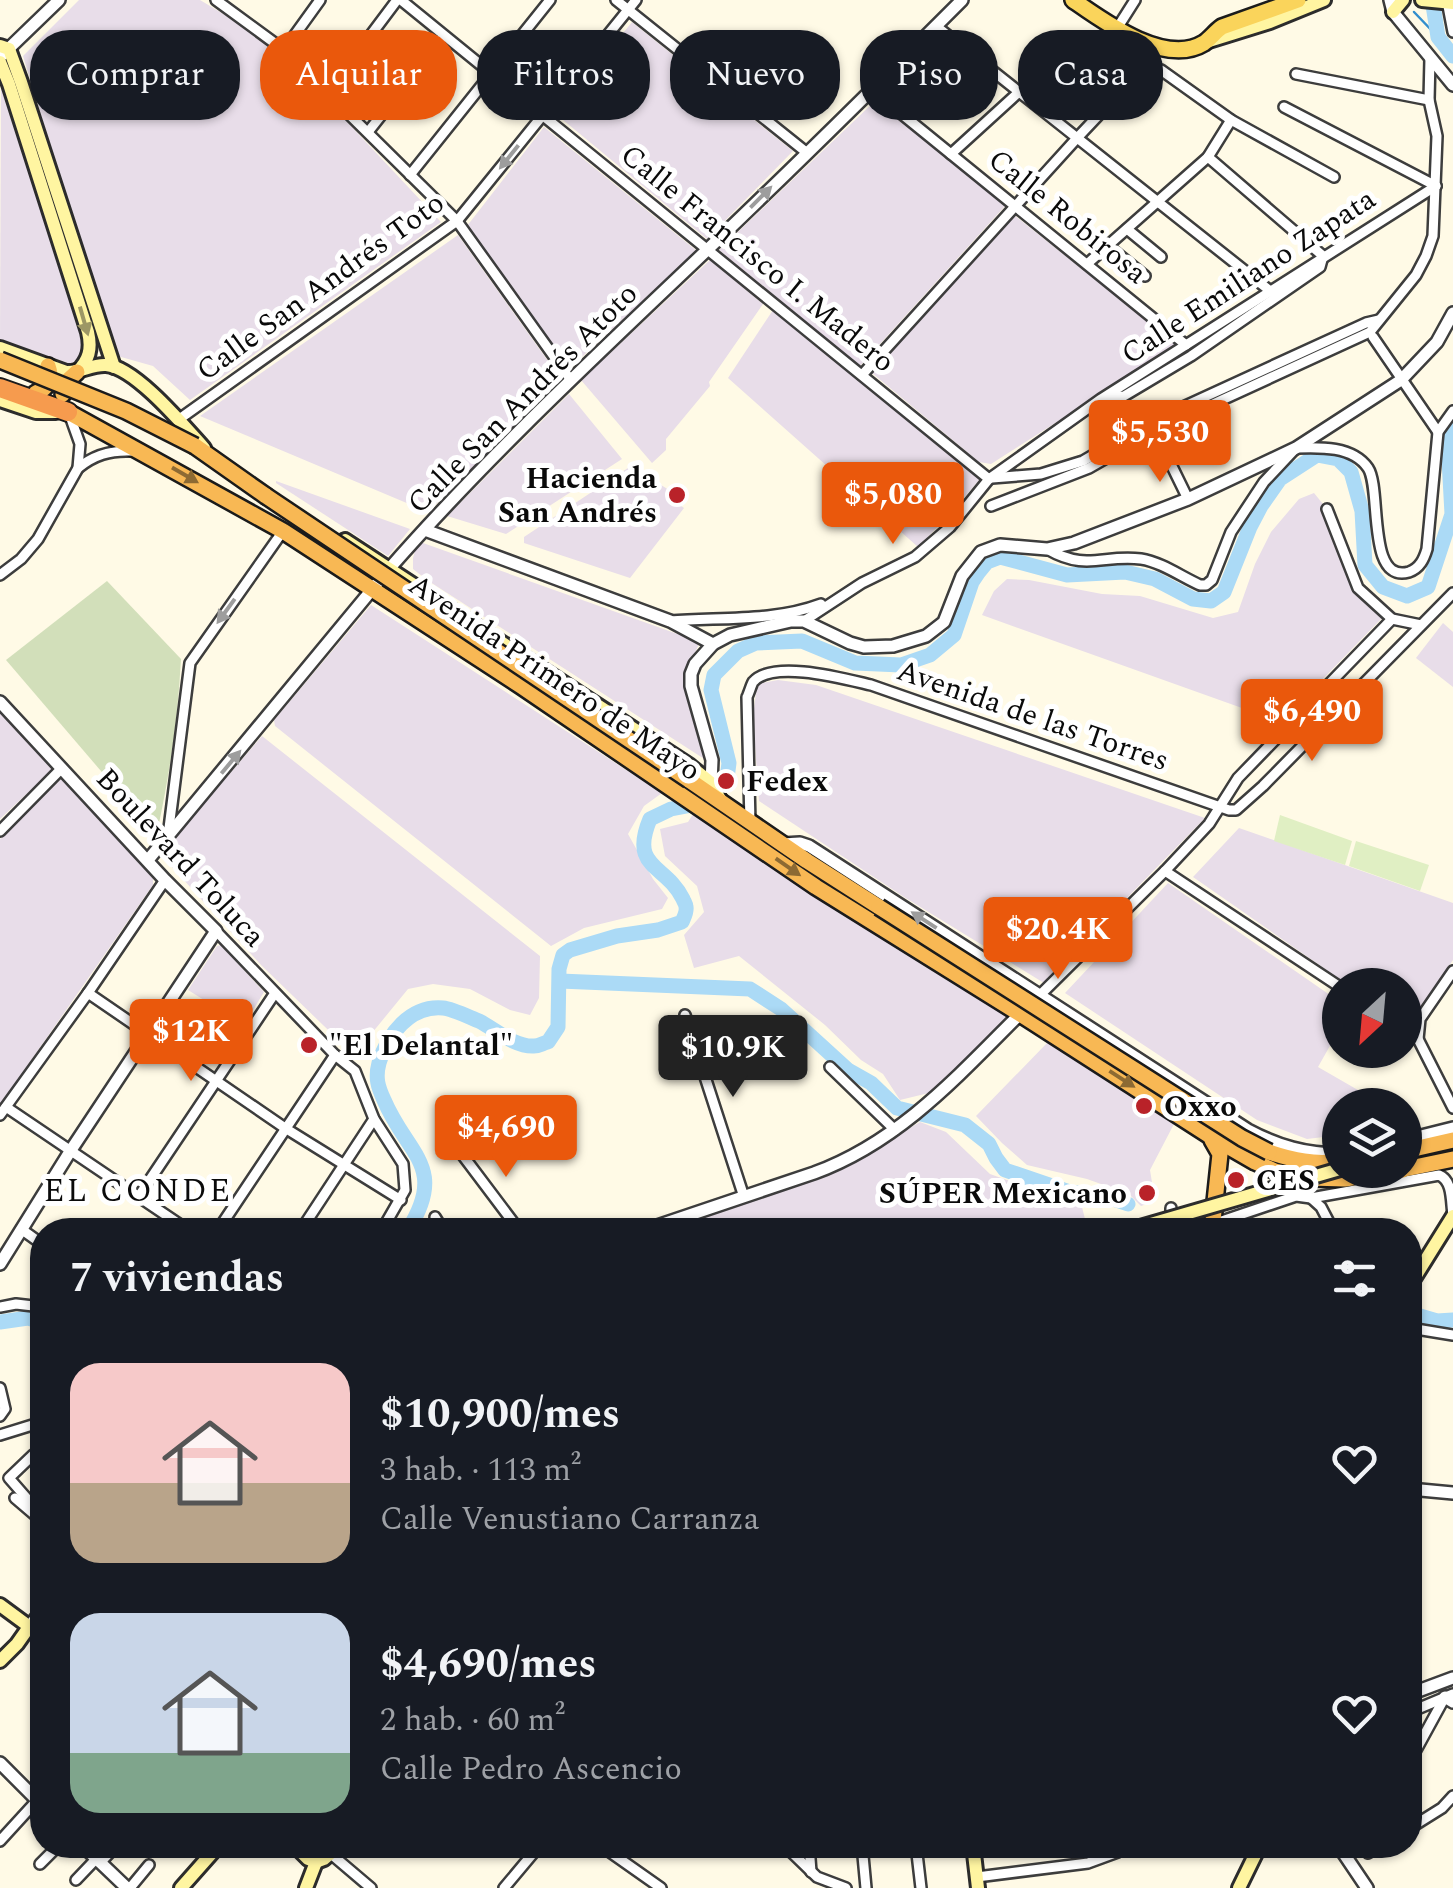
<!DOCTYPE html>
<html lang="es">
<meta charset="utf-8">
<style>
body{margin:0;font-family:Spectral,serif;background:#20242c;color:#f1f3f6;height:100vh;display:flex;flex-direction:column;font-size:38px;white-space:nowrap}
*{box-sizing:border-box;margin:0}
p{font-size:32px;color:#9ea1a6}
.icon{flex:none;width:55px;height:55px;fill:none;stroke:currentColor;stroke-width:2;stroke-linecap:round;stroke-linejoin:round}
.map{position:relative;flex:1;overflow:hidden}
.details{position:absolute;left:30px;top:1218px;width:1392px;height:640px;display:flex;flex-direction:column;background:#171b24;border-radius:40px;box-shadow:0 2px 8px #0004}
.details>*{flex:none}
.guide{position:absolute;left:30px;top:30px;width:1395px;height:90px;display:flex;gap:20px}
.needle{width:65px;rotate:206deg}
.controls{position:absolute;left:1322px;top:968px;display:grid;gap:20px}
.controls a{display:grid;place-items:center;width:100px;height:100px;border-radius:50%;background:#171b24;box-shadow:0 2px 8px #0004;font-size:50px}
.price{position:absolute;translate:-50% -85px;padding:0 22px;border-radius:10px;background:#ea580c;color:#fff;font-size:32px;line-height:65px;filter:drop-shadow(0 2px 5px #0008)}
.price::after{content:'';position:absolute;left:50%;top:60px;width:30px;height:22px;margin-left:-15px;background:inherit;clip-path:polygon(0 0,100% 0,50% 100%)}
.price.on{background:#222;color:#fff}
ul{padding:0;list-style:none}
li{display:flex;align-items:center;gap:30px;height:250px;padding:0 40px}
li span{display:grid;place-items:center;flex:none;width:280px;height:200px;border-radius:30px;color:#555}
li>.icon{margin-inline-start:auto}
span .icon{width:120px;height:120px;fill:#fffc;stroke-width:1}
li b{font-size:42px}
h2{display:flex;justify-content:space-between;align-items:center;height:120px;padding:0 40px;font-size:42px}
.pill{padding:0 35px;border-radius:40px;background:#171b24;box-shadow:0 2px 8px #0004;font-size:35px;line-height:90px}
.pill.on{background:#ea580c;color:#fff}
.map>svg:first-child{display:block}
</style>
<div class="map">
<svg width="1453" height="1888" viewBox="0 0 1453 1888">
<rect width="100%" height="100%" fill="#fffae6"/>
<g fill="#e8dde9">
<polygon points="79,0 200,0 257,34 334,108 441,222 190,400 153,366 114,355 23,56"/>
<polygon points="632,22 793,151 707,239 557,115"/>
<polygon points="1,79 35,179 84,344 83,359 77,366 0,340"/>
<polygon points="876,100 1006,205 860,366 719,250"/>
<polygon points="544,127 697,251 570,368 467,226"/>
<polygon points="1014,215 1178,345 991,464 979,462 872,373"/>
<polygon points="458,235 561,379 428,512 200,416"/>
<polygon points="710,260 763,304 709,382 710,386 666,439 666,450 652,463 581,380"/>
<polygon points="773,310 980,479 952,512 918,547 728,378"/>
<polygon points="569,394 622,459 506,534 447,516"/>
<polygon points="634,464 645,475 677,495 677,503 684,508 630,578 524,543 524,537"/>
<polygon points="276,481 410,529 388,556 276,483"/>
<polygon points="1314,493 1327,509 1336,545 1353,588 1384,616 1281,722 982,615 994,591 1007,579 1029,580 1102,594 1140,596 1213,618 1238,612 1255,564 1271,532 1299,499"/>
<polygon points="423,543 700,642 687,670 709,762 427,580 413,569 413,558 417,544"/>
<polygon points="371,605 662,793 644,806 628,834 653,879 668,898 662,909 584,928 551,946 275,726 274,720"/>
<polygon points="1443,623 1453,632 1453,687 1416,658"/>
<polygon points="778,680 816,685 1205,818 1044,983 904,897 759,801 753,717 757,684"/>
<polygon points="0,712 53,769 0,819"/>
<polygon points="262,736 540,956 539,998 530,1015 510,1010 470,989 433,984 408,989 354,1055 261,965 162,856 163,851"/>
<polygon points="62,778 153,875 153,885 0,1105 0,839"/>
<polygon points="695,811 1012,1016 941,1090 900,1100 883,1074 861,1060 825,1025 739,956 694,968 684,935 704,912 697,886 665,856 660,829 688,822"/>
<polygon points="1239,828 1453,903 1453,960 1407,1026 1405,1024 1405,985 1348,985 1193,877"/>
<polygon points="1168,883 1340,1002 1340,1028 1318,1067 1377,1101 1375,1105 1340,1105 1340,1135 1307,1139 1257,1120 1065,993"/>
<polygon points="221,945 264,992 244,1025 188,990 217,946"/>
<polygon points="1048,1042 1175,1122 1150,1170 1155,1201 1141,1206 1129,1194 1087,1179 1027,1165 1002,1143 976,1116"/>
<polygon points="920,1122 946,1132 990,1174 1082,1207 1085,1219 1047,1230 658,1230 806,1183 839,1168"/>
</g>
<path fill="#d2dfba" d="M107,581L181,659C178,717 170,772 158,828L148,826L6,660Z"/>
<g fill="#e0efc3">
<polygon points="1280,815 1352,841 1345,865 1274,841"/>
<polygon points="1356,841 1429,865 1420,891 1349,866"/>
</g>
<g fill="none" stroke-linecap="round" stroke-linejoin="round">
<polyline stroke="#328ecd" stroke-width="2.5" points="1414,12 1438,37"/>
<g stroke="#abdaf6" stroke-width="15">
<polyline points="1433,5 1438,37 1453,56"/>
<polyline points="727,778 729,763 711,690 714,675 738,651 756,643 802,641 855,663 901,665 930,655 954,635 972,582 978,573 987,562 1000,557 1067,575 1125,572 1155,579 1193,599 1211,601 1224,592 1250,527 1261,506 1280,479 1317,455 1338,459 1351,472 1362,511 1365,565 1383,587 1407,596 1428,587 1452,514 1448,441 1453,426"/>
<polyline points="560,981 750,989 781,1009 848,1070 871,1083 897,1108 965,1125 989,1144 996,1158 1005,1170 1070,1192 1110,1198 1128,1204"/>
<path d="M408,1230C448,1166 407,1155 384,1100C378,1087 375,1078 379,1063C387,1035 410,1005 443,1008C453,1009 469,1017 479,1021C495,1029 514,1047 534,1046C539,1046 543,1043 548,1042L558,1027L559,969L563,955L570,950L617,936L658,930L682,922C684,917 687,912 686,907C686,904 684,902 683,899C666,864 629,869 650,819L671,809L692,805"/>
<polyline points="1420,1316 1437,1321 1453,1320"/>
<polyline points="0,1322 28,1318 42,1322"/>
</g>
<defs>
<g id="minor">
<polyline points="216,0 284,50 457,221 570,379"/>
<polyline points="401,0 989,479"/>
<polyline points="616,0 806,152"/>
<polyline points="1447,1 1453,32"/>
<polyline points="936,26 1269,290"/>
<polyline points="1116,30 1135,0"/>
<polyline points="284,50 320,0"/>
<polyline points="1161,70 1231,120 1334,177"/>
<polyline points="1296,74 1429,100"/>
<polyline points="871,89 1186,345"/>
<polyline points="328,92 397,0"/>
<polyline points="1284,107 1436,186"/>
<polyline points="368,132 444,36"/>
<polyline points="951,154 1019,92"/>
<polyline points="410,175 550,0"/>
<polyline points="1127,229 1161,257"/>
<polyline points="1108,246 1145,276"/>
<polyline points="1087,264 1208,157 1231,120"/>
<polyline points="1373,337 1438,432"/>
<polyline points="862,375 1078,137 1144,67"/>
<polyline points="1105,398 1124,396 1191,356 1320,267 1323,256 1208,157"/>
<polyline points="178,420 457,221 636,0"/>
<polyline points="1166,454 1188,499"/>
<path d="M78,468C94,455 110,450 131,451"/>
<polyline points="992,478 1041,474 1083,461 1148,423 1366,323 1379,320"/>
<polyline points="991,506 1089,468 1150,433 1370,332 1416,275 1426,256 1433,236 1437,136 1429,100 1430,58"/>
<polyline points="1327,509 1358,588 1392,619 1421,625"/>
<path d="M1047,549C1087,572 1103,554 1141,559C1161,562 1182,577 1200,585H1206L1212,580L1231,532L1264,482L1296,448C1320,447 1353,446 1368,468C1382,489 1366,584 1409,572C1420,568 1424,559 1427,549L1438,432L1453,411"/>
<polyline points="0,575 21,559 38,539 78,468 80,444 70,416"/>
<path d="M670,621C720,617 773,622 821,604"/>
<polyline points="804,621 862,583 915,557 950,527 989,479 1101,399 1436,186"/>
<path d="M750,823L747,697C748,696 752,683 753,682C773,659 845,679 871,685L1229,810H1236L1263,786L1453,593"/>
<polyline points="0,831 62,768"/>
<polyline points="168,836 190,663 283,531"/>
<polyline points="1165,871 1340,987"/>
<polyline points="216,931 335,1055 355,1071 374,1119 403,1164 405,1190 382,1230"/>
<polyline points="88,993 285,1128 401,1200"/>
<polyline points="1040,995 1165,871 1209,824 1238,778 1392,619"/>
<polyline points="685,1015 744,1197"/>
<polyline points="1405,1031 1418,1039 1453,1108"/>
<polyline points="1418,1039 1420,1019 1453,971"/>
<polyline points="830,1067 895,1130"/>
<polyline points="6,1107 188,1230"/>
<polyline points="0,1115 88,993 165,880"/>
<polyline points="461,1153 519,1230"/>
<polyline points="139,1196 275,993"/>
<polyline points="1311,1198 1321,1207 1333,1230"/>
<polyline points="435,1217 443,1230"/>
<polyline points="21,1229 42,1244"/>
<polyline points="218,1230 335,1055"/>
<polyline points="301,1230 374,1119"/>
<polyline points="1171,1230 1171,1208"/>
<path d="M1195,1230L1296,1196L1311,1198L1439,1175C1453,1181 1451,1201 1453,1216"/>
<polyline points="0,1307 16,1304 42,1307"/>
<polyline points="1410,1328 1453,1335"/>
<polyline points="0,1388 5,1409 0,1416"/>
<polyline points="0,1435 42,1422"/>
<polyline points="42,1452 33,1455 9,1478 30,1502 42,1510"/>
<polyline points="15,1498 42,1521"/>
<polyline points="1410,1712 1453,1694"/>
<polyline points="1410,1761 1445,1697"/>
<polyline points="1410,1828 1442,1808 1453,1796"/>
<polyline points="0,1841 42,1795"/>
<polyline points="600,1845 661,1888"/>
<polyline points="784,1845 817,1877 846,1888"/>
<polyline points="809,1845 811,1872"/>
<polyline points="862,1845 866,1888"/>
<polyline points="916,1845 921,1888"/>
<polyline points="1368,1853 1382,1845"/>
<polyline points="331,1854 371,1888"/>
<polyline points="100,1863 117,1845"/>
<polyline points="40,1864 59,1845"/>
<polyline points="977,1877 1088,1863 1118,1852"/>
<polyline points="76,1880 96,1859"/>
<polyline points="130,1888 149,1865"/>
<polyline points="504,1888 540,1845"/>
</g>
<g id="tertiary">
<polyline points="1390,0 1393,12 1453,85"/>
<polyline points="0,57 59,0"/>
<polyline points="425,530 670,621 713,644"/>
<polyline points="0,702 165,880 216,931 71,1150 0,1264"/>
<polyline points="711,783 712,760 691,686 691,674 695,664 713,644 730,635 791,621 804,621 850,643 864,647 893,646 926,636 944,622 962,576 981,552 1000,545 1047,549 1074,543 1188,499 1296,448 1401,380 1437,342 1453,313"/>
<path d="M783,844L800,843L809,846L1248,1130C1278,1146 1306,1154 1340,1154"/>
<path d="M148,860L389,569C488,456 598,354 706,251C793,168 878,84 962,0"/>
<polyline points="1405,1140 1453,1128"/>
<path d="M645,1230L814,1173C899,1142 958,1076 1020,1014"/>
<polyline points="1410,1489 1453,1493"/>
<polyline points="29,1627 42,1610"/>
<polyline points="1410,1694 1453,1678"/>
<polyline points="1445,1697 1453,1702"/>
<polyline points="0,1763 42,1805"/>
<polyline points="82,1845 127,1888"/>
<polyline points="1338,1845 1367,1888"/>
</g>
<g id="secondary">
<polyline points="1422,0 1453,3"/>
<polyline points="1393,12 1403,0"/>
<polyline points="1209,41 1270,22 1324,0"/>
<polyline points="0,46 9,49 21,82 114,367"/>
<path d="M0,62L9,84L88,332C92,349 89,360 77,372"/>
<path d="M0,348L66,372C80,373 92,364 106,365C135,367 184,426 204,448"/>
<polyline points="0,400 36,412 56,412"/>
<polyline points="345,540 689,765 711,783 722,803"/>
<polyline points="1410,1285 1453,1216"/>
<polyline points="0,1605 42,1636"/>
<polyline points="0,1661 17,1644 29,1627"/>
<polyline points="294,1845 308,1859 316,1862"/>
<polyline points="973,1845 978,1888"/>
<polyline points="316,1862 324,1859 340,1845"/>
<polyline points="181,1888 219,1845"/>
<polyline points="306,1888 316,1862"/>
<polyline points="1239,1888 1260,1845"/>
</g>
<path id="primary" d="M1073,0C1103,21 1165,67 1204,43C1211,38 1215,32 1222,27L1298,0"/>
<g id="trunk">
<path d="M36,393C48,388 53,379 48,366"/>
<polyline points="63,394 66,382 77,372"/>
<polyline points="59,407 283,531 521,686 816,887 1020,1014 1210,1136 1255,1162 1275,1171 1310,1178 1345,1179 1402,1170"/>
<polyline points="195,446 266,496"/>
<polyline points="689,780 807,861 879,907"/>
<polyline points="1212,1140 1220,1154 1212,1230"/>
<polyline points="1405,1151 1453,1140"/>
<path d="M1269,1152C1293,1160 1315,1165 1340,1161"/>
<polyline points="1405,1169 1453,1159"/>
</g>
<polyline id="motorway" points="0,388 68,412"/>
</defs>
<use href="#minor" stroke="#3d3d3d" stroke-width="14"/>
<use href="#tertiary" stroke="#3d3d3d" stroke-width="16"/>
<use href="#secondary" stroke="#2c2c2c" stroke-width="18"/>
<use href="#primary" stroke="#1b1b1b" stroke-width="20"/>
<use href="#trunk" stroke="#1b1b1b" stroke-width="20"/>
<use href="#motorway" stroke="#1b1b1b" stroke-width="22"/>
<use href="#minor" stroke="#fff" stroke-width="9"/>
<use href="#tertiary" stroke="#fff" stroke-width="11"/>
<use href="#secondary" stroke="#fff5a1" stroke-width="12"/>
<use href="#primary" stroke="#fad45b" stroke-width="15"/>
<use href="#trunk" stroke="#f8b854" stroke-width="15"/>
<use href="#motorway" stroke="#f69b4e" stroke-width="18"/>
<defs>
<polyline id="secondary-bridge" points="1130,1230 1340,1169"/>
<g id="trunk-bridge">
<polyline points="0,360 126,411 195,446"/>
<polyline points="266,496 689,780"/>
<polyline points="879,907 1242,1138 1269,1152"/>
</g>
</defs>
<use href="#secondary-bridge" stroke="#2c2c2c" stroke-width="18" stroke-linecap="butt"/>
<use href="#trunk-bridge" stroke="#1b1b1b" stroke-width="20" stroke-linecap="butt"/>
<use href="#secondary-bridge" stroke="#fff5a1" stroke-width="12"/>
<use href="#trunk-bridge" stroke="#f8b854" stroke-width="15"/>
</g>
<defs><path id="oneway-solid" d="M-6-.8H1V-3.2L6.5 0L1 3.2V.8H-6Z" transform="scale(2.5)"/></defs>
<g fill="#9d9d9d">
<use href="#oneway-solid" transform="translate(509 157) rotate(129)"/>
<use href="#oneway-solid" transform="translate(761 197) rotate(-45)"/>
<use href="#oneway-solid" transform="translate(226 611) rotate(126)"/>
<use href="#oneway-solid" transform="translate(231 762) rotate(-50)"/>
<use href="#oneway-solid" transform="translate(924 920) rotate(-147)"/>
</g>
<use fill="#9d9765" href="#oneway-solid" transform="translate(84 321) rotate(74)"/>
<g fill="#8d6a33">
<use href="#oneway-solid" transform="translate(185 475) rotate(30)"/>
<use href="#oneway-solid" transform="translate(788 867) rotate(35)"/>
<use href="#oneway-solid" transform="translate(1122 1079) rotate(33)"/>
</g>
<g fill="#b92229" stroke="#fff" stroke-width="4">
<circle cx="677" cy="495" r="10"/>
<circle cx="726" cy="781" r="10"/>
<circle cx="309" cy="1045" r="10"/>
<circle cx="1144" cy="1106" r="10"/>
<circle cx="1236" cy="1180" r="10"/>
<circle cx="1147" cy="1193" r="10"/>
</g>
<g text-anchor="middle" stroke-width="10" stroke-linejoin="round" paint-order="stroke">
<g font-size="30" fill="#0a0a0a" stroke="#fff">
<text transform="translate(1068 216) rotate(39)" y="10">Calle Robirosa</text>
<text transform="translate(758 258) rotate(39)" y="10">Calle Francisco I. Madero</text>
<text transform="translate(1248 276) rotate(-33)" y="10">Calle Emiliano Zapata</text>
<text transform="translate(320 286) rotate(-36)" y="10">Calle San Andrés Toto</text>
<text transform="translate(522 398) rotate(-45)" y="10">Calle San Andrés Atoto</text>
<text transform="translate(555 677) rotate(34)" y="10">Avenida Primero de Mayo</text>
<text transform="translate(1033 715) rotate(19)" y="10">Avenida de las Torres</text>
<text transform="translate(181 857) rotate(47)" y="10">Boulevard Toluca</text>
</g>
<g font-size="30" font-weight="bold" fill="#0a0a0a" stroke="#fff" text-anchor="start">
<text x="657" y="488" text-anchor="end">Hacienda<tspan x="657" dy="34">San Andrés</tspan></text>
<text x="746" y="791">Fedex</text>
<text x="329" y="1055">"El Delantal"</text>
<text x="1164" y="1116">Oxxo</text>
<text x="1256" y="1190">CES</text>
<text x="1127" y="1203" text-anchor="end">SÚPER Mexicano</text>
</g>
<g font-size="32" letter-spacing="2.5" fill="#0a0a0a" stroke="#fff">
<text x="138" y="1201">EL CONDE</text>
</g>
</g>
</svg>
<div class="controls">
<a><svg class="needle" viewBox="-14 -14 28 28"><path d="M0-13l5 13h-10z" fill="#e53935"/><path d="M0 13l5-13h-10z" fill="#9ea1a6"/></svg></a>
<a><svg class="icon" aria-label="layers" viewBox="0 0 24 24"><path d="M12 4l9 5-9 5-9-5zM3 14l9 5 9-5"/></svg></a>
</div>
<b class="price" style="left:1160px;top:485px">$5,530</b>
<b class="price" style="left:893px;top:547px">$5,080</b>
<b class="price" style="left:1312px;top:764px">$6,490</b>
<b class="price" style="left:1058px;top:982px">$20.4K</b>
<b class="price" style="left:191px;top:1084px">$12K</b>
<b class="price on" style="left:733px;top:1100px">$10.9K</b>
<b class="price" style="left:506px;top:1180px">$4,690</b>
<div class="guide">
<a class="pill">Comprar</a>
<a class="pill on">Alquilar</a>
<a class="pill">Filtros</a>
<a class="pill">Nuevo</a>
<a class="pill">Piso</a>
<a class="pill">Casa</a>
</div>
<section class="details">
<h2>7 viviendas<svg class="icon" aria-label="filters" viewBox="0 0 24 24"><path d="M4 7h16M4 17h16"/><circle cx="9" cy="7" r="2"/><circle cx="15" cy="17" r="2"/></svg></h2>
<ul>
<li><span style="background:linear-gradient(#f6c9c9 60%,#b9a48a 0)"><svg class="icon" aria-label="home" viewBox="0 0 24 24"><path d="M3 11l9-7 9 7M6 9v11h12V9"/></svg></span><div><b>$10,900/mes</b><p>3 hab. · 113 m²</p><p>Calle Venustiano Carranza</p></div><svg class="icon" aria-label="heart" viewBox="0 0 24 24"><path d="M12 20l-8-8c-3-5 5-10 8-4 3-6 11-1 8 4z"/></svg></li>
<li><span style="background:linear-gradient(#c9d6e8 70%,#7fa58c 0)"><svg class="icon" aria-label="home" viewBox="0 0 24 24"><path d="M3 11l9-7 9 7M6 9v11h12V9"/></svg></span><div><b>$4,690/mes</b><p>2 hab. · 60 m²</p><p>Calle Pedro Ascencio</p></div><svg class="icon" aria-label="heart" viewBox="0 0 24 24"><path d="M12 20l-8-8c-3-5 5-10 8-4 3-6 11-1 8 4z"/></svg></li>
</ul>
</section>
</div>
